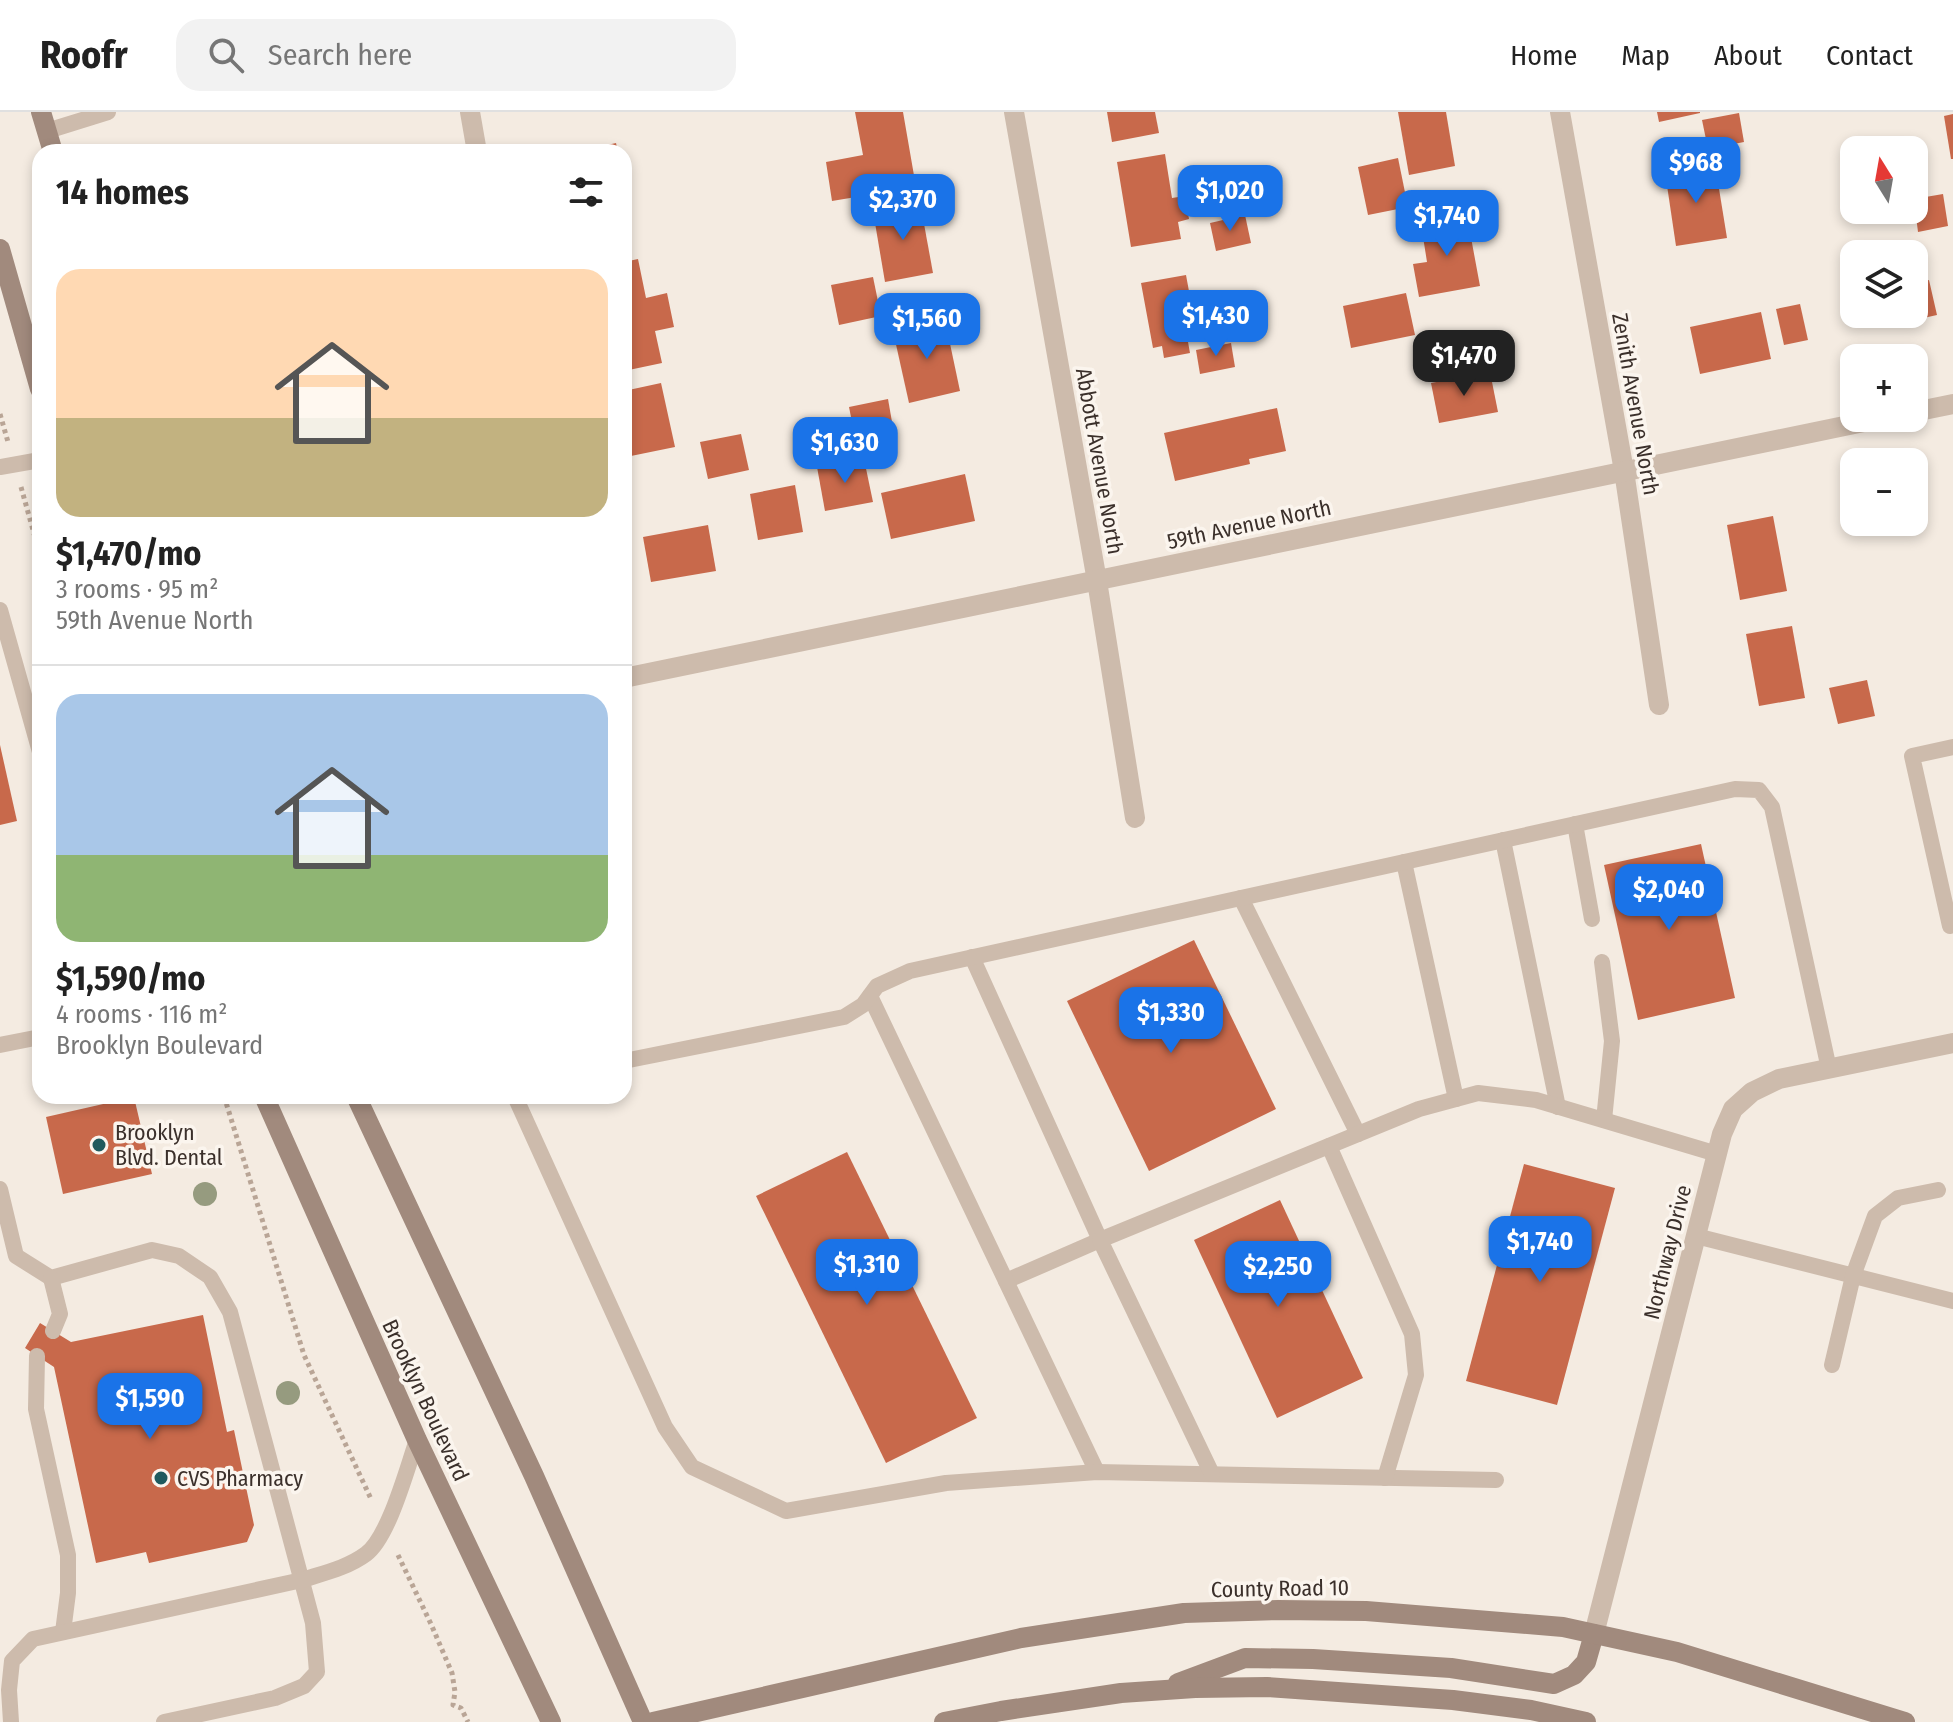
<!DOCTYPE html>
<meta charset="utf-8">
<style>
body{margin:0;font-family:"Fira Sans Condensed",sans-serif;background:#f2f2f2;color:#222;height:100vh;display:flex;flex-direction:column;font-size:30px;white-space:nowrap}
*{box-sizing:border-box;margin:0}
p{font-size:26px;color:#767676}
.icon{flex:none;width:44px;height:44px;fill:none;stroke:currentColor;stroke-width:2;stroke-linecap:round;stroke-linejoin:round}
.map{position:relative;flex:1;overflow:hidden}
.panel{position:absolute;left:32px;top:32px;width:600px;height:960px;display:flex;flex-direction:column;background:#fff;border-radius:24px;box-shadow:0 4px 12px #0003}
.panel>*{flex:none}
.needle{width:52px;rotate:349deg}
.controls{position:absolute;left:1840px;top:24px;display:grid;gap:16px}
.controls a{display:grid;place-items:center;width:88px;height:88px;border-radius:16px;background:#fff;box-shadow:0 4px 12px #0003;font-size:40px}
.price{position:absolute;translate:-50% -68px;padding:0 18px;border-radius:16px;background:#1a73e8;color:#fff;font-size:26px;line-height:52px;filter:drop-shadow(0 2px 4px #0008)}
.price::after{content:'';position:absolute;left:50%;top:48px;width:24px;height:18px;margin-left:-12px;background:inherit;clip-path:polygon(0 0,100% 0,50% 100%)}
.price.current{background:#222;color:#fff}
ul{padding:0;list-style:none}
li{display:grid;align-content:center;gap:16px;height:424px;padding:0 24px}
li+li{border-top:2px solid #e0e0e0}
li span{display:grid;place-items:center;height:248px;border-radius:24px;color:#555}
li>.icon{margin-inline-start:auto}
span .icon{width:144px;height:144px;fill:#fffc;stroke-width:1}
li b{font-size:34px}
h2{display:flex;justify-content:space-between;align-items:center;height:96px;padding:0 24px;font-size:34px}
header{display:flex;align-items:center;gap:48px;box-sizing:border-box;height:112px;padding:0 40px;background:#fff;border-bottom:2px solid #e0e0e0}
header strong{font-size:38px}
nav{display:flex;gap:44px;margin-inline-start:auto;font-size:28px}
.search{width:560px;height:72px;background:#f2f2f2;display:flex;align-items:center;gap:20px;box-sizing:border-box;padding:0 28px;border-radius:24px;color:#767676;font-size:30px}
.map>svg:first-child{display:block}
</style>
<header>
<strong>Roofr</strong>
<div class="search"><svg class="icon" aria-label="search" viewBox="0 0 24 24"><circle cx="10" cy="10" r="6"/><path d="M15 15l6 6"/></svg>Search here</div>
<nav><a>Home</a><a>Map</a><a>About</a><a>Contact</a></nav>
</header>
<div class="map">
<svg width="1953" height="1610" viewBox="0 0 1953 1610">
<rect width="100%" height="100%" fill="#f4ebe1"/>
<g fill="#c8694b">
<polygon points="855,0 903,0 916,75 832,89 826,50 863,43"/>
<polygon points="1107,0 1155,0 1159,21 1112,30"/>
<polygon points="1398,0 1446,0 1455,54 1409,63"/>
<polygon points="1657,0 1700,0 1700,1 1659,10"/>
<polygon points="1739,1 1744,30 1708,37 1702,8"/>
<polygon points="1953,2 1953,47 1951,47 1944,4"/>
<polygon points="616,31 618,40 581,40 581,39"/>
<polygon points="1165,42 1172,86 1185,84 1189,107 1178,110 1181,127 1131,135 1117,50"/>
<polygon points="1398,46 1408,95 1368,103 1358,55"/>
<polygon points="1715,52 1727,126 1676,134 1665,60"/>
<polygon points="624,77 629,96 624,97"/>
<polygon points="1943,82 1948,114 1918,120 1914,87"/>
<polygon points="920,90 933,161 885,170 873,99"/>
<polygon points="1245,103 1251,131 1216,139 1210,111"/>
<polygon points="1467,104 1480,174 1419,185 1413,152 1427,150 1421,112"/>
<polygon points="638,147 646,186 667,181 674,215 655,219 662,251 624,259 624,150"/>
<polygon points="1186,163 1198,228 1188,230 1190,241 1164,246 1162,234 1153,236 1141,171"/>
<polygon points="873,165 881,204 839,213 831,173"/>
<polygon points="1929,168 1937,203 1901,211 1899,202 1914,202 1914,171"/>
<polygon points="1406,181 1415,223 1351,236 1343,194"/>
<polygon points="1800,192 1808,228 1784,233 1776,197"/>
<polygon points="1761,200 1771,247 1700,262 1690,215"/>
<polygon points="945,208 960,279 909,291 893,219"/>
<polygon points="1231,231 1235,255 1200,262 1196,238"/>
<polygon points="1490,260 1498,300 1439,311 1431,271"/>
<polygon points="661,271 675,335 626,345 624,334 624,279"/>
<polygon points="888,287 895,327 857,335 849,295"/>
<polygon points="1277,296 1286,339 1249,347 1250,352 1175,369 1164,321"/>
<polygon points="741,322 749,358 708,367 700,330"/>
<polygon points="864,347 873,390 825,399 817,355"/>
<polygon points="965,362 975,409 891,427 881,381"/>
<polygon points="795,373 803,420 758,428 750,382"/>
<polygon points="1773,404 1787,479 1740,488 1727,413"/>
<polygon points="708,413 716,459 651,470 643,425"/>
<polygon points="1792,514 1805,586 1759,594 1746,522"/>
<polygon points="1867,568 1875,604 1838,612 1829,576"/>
<polygon points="0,633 17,709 0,713"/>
<polygon points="1701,732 1735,886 1638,908 1604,753"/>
<polygon points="1194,828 1276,997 1149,1059 1067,889"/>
<polygon points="134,985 152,1062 63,1082 46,1005"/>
<polygon points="847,1040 977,1306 886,1351 756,1084"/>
<polygon points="1524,1052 1615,1076 1557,1293 1466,1269"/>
<polygon points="1280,1088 1363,1266 1277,1306 1194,1128"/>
<polygon points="203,1203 227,1320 234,1318 254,1413 247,1430 149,1451 146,1440 96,1451 54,1255 25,1236 40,1211 71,1230"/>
</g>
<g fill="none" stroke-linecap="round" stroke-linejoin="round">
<g stroke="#b9a596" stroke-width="5" stroke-dasharray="4 4" stroke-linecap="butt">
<polyline points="0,302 8,330"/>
<polyline points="21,375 40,443"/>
<polyline points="224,984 304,1243 371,1387"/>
<polyline points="398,1443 431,1512 452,1561 455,1580 453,1593 461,1596 468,1610"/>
</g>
<g stroke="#cdbbac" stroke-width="16">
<polyline points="47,19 108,0"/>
<polyline points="0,355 40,348"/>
<polyline points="0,498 40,640"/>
<polyline points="1953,635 1912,644 1950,814 1953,813"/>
<polyline points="1575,712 1592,807"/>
<polyline points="1503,728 1558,995"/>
<polyline points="1404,750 1456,987"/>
<polyline points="1241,786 1358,1022"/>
<polyline points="972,845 1100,1128 1006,1169"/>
<polyline points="1602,850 1612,929 1604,1008"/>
<polyline points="870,884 1097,1360"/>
<polyline points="0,933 40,925"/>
<polyline points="624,949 844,905 863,893 877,874 910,859 1735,677 1759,678 1772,695 1829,957"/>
<polyline points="519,984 517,989 665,1315 692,1355 786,1399 946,1371 1097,1360 1496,1368"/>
<polyline points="1329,1034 1412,1222 1416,1263 1385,1366"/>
<polyline points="0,1077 16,1144 51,1166 152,1138 179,1144 210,1165 230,1200 313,1511 317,1560 304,1574 275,1586 164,1610"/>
<polyline points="1696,1124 1953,1189"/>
<polyline points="51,1166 60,1202 53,1219"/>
<polyline points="37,1244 36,1297 68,1443 68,1481 63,1520"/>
<polyline points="1832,1253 1853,1164 1875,1104 1898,1086 1938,1078"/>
<polyline points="1212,1362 1100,1128 1419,997 1478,981 1536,988 1717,1042"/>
<path d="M11,1610L9,1578L12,1549L33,1527L302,1468C324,1461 347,1456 366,1442C389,1425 407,1356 417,1328"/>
</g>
<g stroke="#cdbbac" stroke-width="20">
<polyline points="470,0 477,40"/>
<polyline points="1014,0 1097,469 1135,706"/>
<polyline points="1560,0 1624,359 1659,593"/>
<polyline points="1914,300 1953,292"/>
<polyline points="624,566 1883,306"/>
<polyline points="1594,1522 1722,1022 1733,997 1752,980 1779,967 1953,931"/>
</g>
<g stroke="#a18a7d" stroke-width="20">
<polyline points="41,0 53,40"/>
<polyline points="0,137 40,277"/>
<polyline points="264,984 417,1328 551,1610"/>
<polyline points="356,984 534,1364 643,1610"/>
<polyline points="1178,1571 1245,1546 1313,1547 1451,1556 1554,1572 1574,1563 1586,1550 1594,1522"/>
<polyline points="653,1610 1021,1526 1184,1501 1278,1498 1366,1499 1563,1515 1677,1540 1905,1610"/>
<polyline points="944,1610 1001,1599 1121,1581 1195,1576 1267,1575 1453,1588 1531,1598 1586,1610"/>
</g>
</g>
<g fill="#969b7f">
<circle cx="205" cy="1082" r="12"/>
<circle cx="288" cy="1281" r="12"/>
</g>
<g fill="#1f5a5e" stroke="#fbf5ee" stroke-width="3">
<circle cx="99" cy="1033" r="8"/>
<circle cx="161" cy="1366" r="8"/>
</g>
<g text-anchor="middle" stroke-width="7" stroke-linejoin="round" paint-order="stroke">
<g font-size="22" fill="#3b302b" stroke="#fbf5ee">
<text transform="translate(1636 292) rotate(80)" y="8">Zenith Avenue North</text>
<text transform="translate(1100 349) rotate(80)" y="8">Abbott Avenue North</text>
<text transform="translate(1249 412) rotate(-12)" y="8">59th Avenue North</text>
<text transform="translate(1667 1140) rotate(-76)" y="8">Northway Drive</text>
<text transform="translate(426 1288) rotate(65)" y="8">Brooklyn Boulevard</text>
<text transform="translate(1280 1476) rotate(-1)" y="8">County Road 10</text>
</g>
<g font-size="22" fill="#3b302b" stroke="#fbf5ee" text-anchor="start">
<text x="115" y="1028">Brooklyn<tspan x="115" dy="25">Blvd. Dental</tspan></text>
<text x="177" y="1374">CVS Pharmacy</text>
</g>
</g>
</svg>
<div class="controls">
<a><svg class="needle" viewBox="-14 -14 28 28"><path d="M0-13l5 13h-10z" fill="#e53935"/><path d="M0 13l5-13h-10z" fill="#767676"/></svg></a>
<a><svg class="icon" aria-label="layers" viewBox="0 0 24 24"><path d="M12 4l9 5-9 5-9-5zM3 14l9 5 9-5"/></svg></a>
<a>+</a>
<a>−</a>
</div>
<b class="price" style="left:1696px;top:93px">$968</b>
<b class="price" style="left:1230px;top:121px">$1,020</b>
<b class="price" style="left:903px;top:130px">$2,370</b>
<b class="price" style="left:1447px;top:146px">$1,740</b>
<b class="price" style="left:1216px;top:246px">$1,430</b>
<b class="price" style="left:927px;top:249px">$1,560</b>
<b class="price current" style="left:1464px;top:286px">$1,470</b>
<b class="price" style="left:845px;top:373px">$1,630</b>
<b class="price" style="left:1669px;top:820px">$2,040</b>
<b class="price" style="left:1171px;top:943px">$1,330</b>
<b class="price" style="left:1540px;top:1172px">$1,740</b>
<b class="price" style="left:867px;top:1195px">$1,310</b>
<b class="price" style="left:1278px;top:1197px">$2,250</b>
<b class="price" style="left:150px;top:1329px">$1,590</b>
<section class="panel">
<h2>14 homes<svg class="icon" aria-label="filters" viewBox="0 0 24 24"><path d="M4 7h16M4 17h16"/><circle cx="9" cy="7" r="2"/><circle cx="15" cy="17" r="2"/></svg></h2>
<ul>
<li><span style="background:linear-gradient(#ffd9b3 60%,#c2b280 0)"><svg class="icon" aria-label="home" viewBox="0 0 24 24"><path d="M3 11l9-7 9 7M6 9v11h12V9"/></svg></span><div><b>$1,470/mo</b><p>3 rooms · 95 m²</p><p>59th Avenue North</p></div></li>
<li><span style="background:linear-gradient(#a9c7e8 65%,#8fb573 0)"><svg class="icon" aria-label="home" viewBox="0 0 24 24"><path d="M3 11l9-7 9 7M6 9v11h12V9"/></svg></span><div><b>$1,590/mo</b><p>4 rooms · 116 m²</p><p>Brooklyn Boulevard</p></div></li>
</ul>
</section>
</div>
